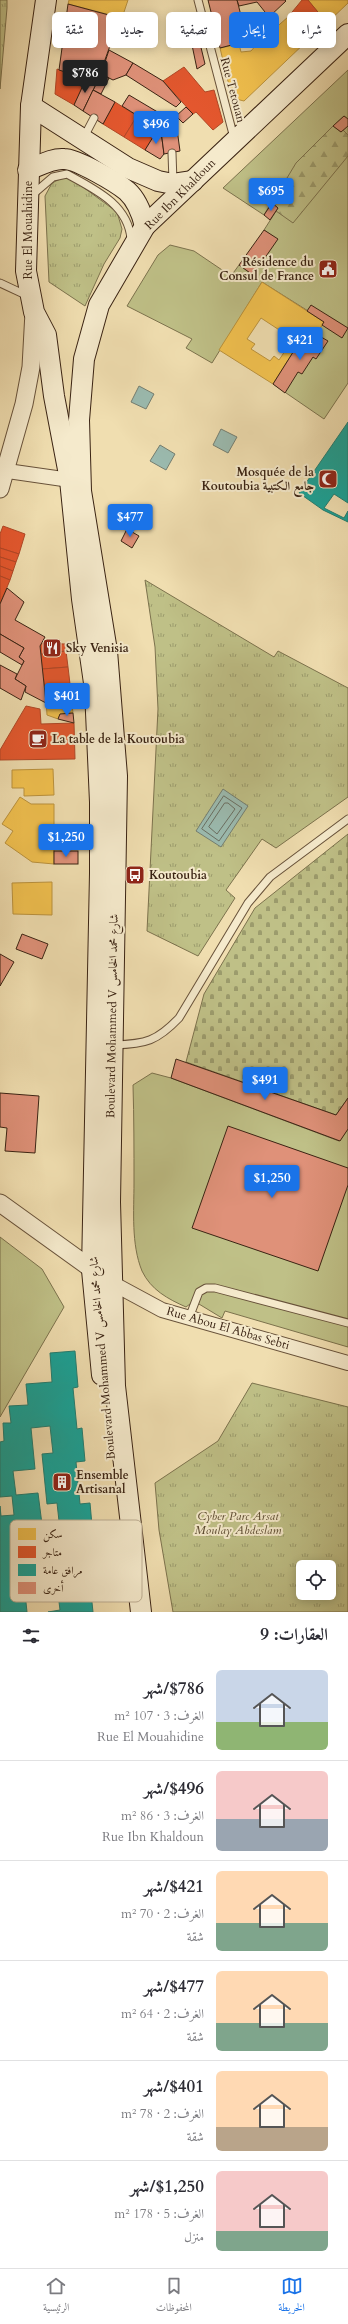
<!DOCTYPE html>
<html lang="ar">
<meta charset="utf-8">
<style>
body{margin:0;font-family:Cardo,Amiri,serif;background:#f2f2f3;color:#2b2b33;direction:rtl;height:100vh;display:flex;flex-direction:column;font-size:15px;white-space:nowrap}
*{box-sizing:border-box;margin:0}
p{font-size:13px;color:#7c7c81}
.icon{flex:none;width:22px;height:22px;fill:none;stroke:currentColor;stroke-width:2;stroke-linecap:round;stroke-linejoin:round}
.map{position:relative;height:1612px;overflow:hidden;direction:ltr}
.panel{display:flex;flex-direction:column;background:#fff;flex:1}
.panel>*{flex:none}
.top-card{position:absolute;left:12px;top:12px;width:324px;height:36px;direction:rtl;display:flex;gap:8px}
.tools{position:absolute;left:296px;top:1560px;display:grid;gap:8px}
.tools a{display:grid;place-items:center;width:40px;height:40px;border-radius:6px;background:#fff;box-shadow:0 2px 10px #0003;font-size:20px}
.price{position:absolute;translate:-50% -34px;padding:0 9px;border-radius:4px;background:#1a73e8;color:#fff;font-size:13px;line-height:26px;filter:drop-shadow(0 1px 2px #0008)}
.price::after{content:'';position:absolute;left:50%;top:24px;width:12px;height:9px;margin-left:-6px;background:inherit;clip-path:polygon(0 0,100% 0,50% 100%)}
.price.selected{background:#222;color:#fff}
ul{padding:0;list-style:none}
li{display:flex;align-items:center;gap:12px;height:100px;padding:0 20px}
li+li{border-top:1px solid #e1e1e2}
li span{display:grid;place-items:center;flex:none;width:112px;height:80px;border-radius:6px;color:#555}
li>.icon{margin-inline-start:auto}
span .icon{width:48px;height:48px;fill:#fffc;stroke-width:1}
li b{font-size:17px}
h2{display:flex;justify-content:space-between;align-items:center;height:48px;padding:0 20px;font-size:17px}
.pill{padding:0 14px;border-radius:6px;background:#fff;box-shadow:0 2px 10px #0003;font-size:14px;line-height:36px}
.pill.selected{background:#1a73e8;color:#fff}
.tab-bar{display:flex;justify-content:space-around;align-items:center;height:56px;border-top:1px solid #e1e1e2;background:#fff;font-size:11px;color:#7c7c81}
.tab-bar a{display:grid;justify-items:center;gap:2px}
.tab-bar .selected{color:#1a73e8}
.map>svg:first-child{display:block}
</style>
<div class="map">
<svg width="348" height="1612" viewBox="0 0 348 1612">
<defs>
<pattern id="forest-firs" width="22" height="20" patternUnits="userSpaceOnUse"><rect width="22" height="20" fill="#bfc087"/><path d="M5 1l3.5 6h-7zM16 11l3.5 6h-7z" fill="#9c9c6d"/></pattern>
<pattern id="cemetery-stones" width="16" height="16" patternUnits="userSpaceOnUse"><rect width="16" height="16" fill="#bfc087"/><path d="M2 7V4a2 2 0 0 1 4 0v3zM10 15v-3a2 2 0 0 1 4 0v3z" fill="#9c9c6d"/></pattern>
<pattern id="park-tufts" width="24" height="20" patternUnits="userSpaceOnUse"><rect width="24" height="20" fill="#bfc087"/><path d="M3 7l-1-3M5 7V3M7 7l1-3M15 17l-1-3M17 17v-4M19 17l1-3" fill="none" stroke="#9c9c6d"/></pattern>
</defs>
<rect width="100%" height="100%" fill="#f0deb0"/>
<filter id="stains"><feTurbulence type="fractalNoise" baseFrequency=".005" numOctaves="4"/><feColorMatrix values="0 0 0 0 .2 0 0 0 0 .09 0 0 0 0 .02 0 0 0 .5 -.17"/></filter>
<radialGradient id="worn" r=".72"><stop offset=".6" stop-color="#630" stop-opacity="0"/><stop offset="1" stop-color="#630" stop-opacity=".3"/></radialGradient>
<g fill="#bfc087" stroke="#7c724d">
<polygon points="348,70 348,119 344,116 333,126 341,132 348,126 348,383 324,419 273,384 302,338 311,343 324,321 262,282 212,363 186,348 192,339 127,306 158,255 170,245 194,251 231,276 239,265 253,275 277,239 264,230 278,208 271,203 264,215 223,188"/>
<path d="M152,1073L171,1078L339,1141L348,1129V1347L225,1311L222,1318L194,1301L186,1307C168,1299 151,1290 142,1271C131,1244 134,1211 134,1183C134,1150 134,1118 133,1085Z"/>
<polygon points="0,1237 42,1269 64,1307 0,1417"/>
</g>
<polygon fill="url(#forest-firs)" stroke="#7c724d" points="333,126 341,132 343,130 348,135 348,156 293,223 276,211 278,208 272,203 296,163"/>
<polygon fill="url(#cemetery-stones)" stroke="#7c724d" points="348,834 348,1098 336,1115 186,1062 204,994 255,908"/>
<g fill="url(#park-tufts)" stroke="#7c724d" fill-rule="evenodd">
<polygon points="0,0 7,0 7,8 0,89"/>
<polygon points="64,177 72,179 117,212 122,229 120,238 104,264 85,306 49,282 45,196 52,183"/>
<polygon points="145,580 274,657 278,651 348,688 348,797 276,848 262,839 226,890 235,898 198,956 147,931 158,709 155,647"/>
<path d="M252,1383L348,1407V1612H173L159,1530L155,1483L218,1441ZM303,1567H329V1593H303Z"/>
</g>
<g fill="#9bbbb0" stroke="#747e71">
<polygon points="139,386 154,394 146,409 131,402"/>
<polygon points="221,429 237,437 228,453 213,445"/>
<polygon points="160,445 175,454 166,470 150,461"/>
<polygon points="223,789 248,806 221,847 196,831"/>
</g>
<g fill="#f2c14e" stroke="#bb923c" fill-rule="evenodd">
<polygon points="69,0 128,0 122,18 68,4"/>
<polygon points="308,0 348,0 348,3 327,23"/>
<polygon points="288,17 308,40 244,101 232,98 220,48 239,44 241,52 251,51 270,29 272,31"/>
<path d="M262,282L324,322L311,343L302,338L273,384L219,350ZM261,318L293,339L279,360L274,356L270,361L251,349L255,344L247,339Z"/>
<polygon points="71,697 73,713 60,714 58,719 47,715 46,699"/>
<polygon points="53,769 54,795 24,796 24,788 12,788 12,770"/>
<polygon points="20,797 31,804 54,804 54,864 32,862 5,843 13,831 2,824"/>
<polygon points="52,882 52,915 13,914 12,883"/>
</g>
<g fill="#e4572e" stroke="#b14726">
<polygon points="302,0 308,0 327,23 308,40 288,17"/>
<polygon points="184,67 205,92 214,90 223,122 213,130 196,112 193,114 163,81"/>
<polygon points="57,69 86,79 74,105 55,94"/>
<polygon points="115,102 137,116 124,137 103,124"/>
<polygon points="137,116 158,129 145,150 124,137"/>
<polygon points="3,526 25,534 19,554 0,548 0,534"/>
<polygon points="0,548 19,554 16,562 0,557"/>
<polygon points="0,557 16,562 13,571 0,566"/>
<polygon points="0,566 13,571 10,580 0,576"/>
<polygon points="0,576 10,580 0,604"/>
<polygon points="42,643 65,644 66,651 41,654 40,646"/>
<polygon points="66,651 68,667 42,669 41,654"/>
<polygon points="68,667 70,684 45,688 42,669"/>
<polygon points="70,684 71,697 46,699 45,688"/>
<polygon points="26,706 40,709 41,724 74,723 75,759 0,760 0,750"/>
</g>
<g fill="#17a398" stroke="#227d70" fill-rule="evenodd">
<polygon points="348,422 348,503 334,494 324,508 344,518 348,511 348,522 323,510 299,493"/>
<path d="M75,1351L78,1387L73,1388L77,1429L82,1428L85,1461L76,1462L80,1504L90,1503L98,1592L91,1593L93,1612H48L60,1610L53,1552L21,1555L27,1612H0V1506L1,1516L14,1515L12,1496L0,1497V1442L4,1441L3,1423H11L9,1406L28,1405L26,1384L52,1382L50,1353ZM50,1426L53,1453L42,1454L47,1504L57,1503L60,1530L43,1532L38,1493L16,1495L13,1471L35,1469L31,1428Z"/>
</g>
<g fill="none" stroke-linecap="round" stroke-linejoin="round">
<g stroke="#6a6f62" stroke-width="1">
<polygon points="224,796 242,808 219,841 202,829"/>
<polygon points="225,803 228,803 235,809 217,834 209,827"/>
</g>
</g>
<g fill="#df9179" stroke="#3a2313">
<polygon points="208,0 237,0 247,39 243,42 220,48"/>
<polygon points="237,0 285,0 286,1 269,17 257,2 239,6"/>
<polygon points="68,4 120,18 97,82 59,70"/>
<polygon points="197,31 205,64 197,69 192,45 184,47 182,38 190,37 189,32"/>
<polygon points="109,50 133,63 126,75 113,80 101,74"/>
<polygon points="133,63 163,81 181,102 176,107 126,75"/>
<polygon points="101,74 109,78 101,94 93,90"/>
<polygon points="86,79 97,82 83,111 74,105"/>
<polygon points="93,90 115,102 103,124 83,111"/>
<polygon points="129,95 166,117 159,129 122,106"/>
<polygon points="186,107 193,114 183,123 176,116"/>
<polygon points="344,116 348,119 348,126 341,132 333,126"/>
<polygon points="158,129 161,131 164,154 160,159 145,150"/>
<polygon points="177,129 180,151 164,154 161,131"/>
<polygon points="272,203 278,208 270,220 264,215"/>
<polygon points="264,230 278,239 253,275 239,265"/>
<polygon points="311,305 348,328 342,338 322,325 324,322 307,311"/>
<polygon points="316,334 328,341 316,359 313,357 302,374 298,372 285,393 273,384 302,338 311,343"/>
<polygon points="127,529 139,536 132,548 121,541"/>
<polygon points="7,588 24,602 15,620 45,637 40,646 46,703 25,692 26,686 15,679 24,661 19,657 24,648 0,634 0,604"/>
<polygon points="0,634 24,648 19,657 24,661 22,665 0,652"/>
<polygon points="0,665 17,674 15,679 26,686 21,700 0,688"/>
<polygon points="73,713 74,723 58,719 60,714"/>
<rect x="54" y="851" width="24" height="13"/>
<polygon points="22,934 48,944 42,959 16,949"/>
<polygon points="0,954 14,962 0,986"/>
<polygon points="176,1059 336,1115 348,1098 348,1129 340,1141 171,1078"/>
<polygon points="0,1093 39,1096 35,1153 5,1151 7,1128 0,1127"/>
<polygon points="228,1126 348,1168 348,1185 318,1271 192,1228"/>
</g>
<g fill="none" stroke-linecap="round" stroke-linejoin="round">
<defs>
<g id="service">
<polyline points="198,0 234,138"/>
<polyline points="84,137 94,118"/>
<polyline points="172,153 173,182"/>
<path d="M32,195L53,177L67,174C94,189 128,204 131,239"/>
<polyline points="0,283 28,296"/>
<path d="M114,1045C146,1044 157,1041 179,1018L248,903L270,877L348,819"/>
<polyline points="189,1318 199,1292 206,1288 215,1288 348,1323"/>
</g>
<g id="minor">
<polyline points="0,470 70,480"/>
<polyline points="112,1283 162,1310 348,1363"/>
</g>
<g id="tertiary">
<polyline points="0,489 24,404 31,367 34,312"/>
<polyline points="0,1203 100,1275"/>
</g>
<g id="secondary">
<polyline points="46,0 31,106 26,271 34,312 46,335 54,396 70,480 82,599 95,690 100,802 100,873 92,1270 102,1375"/>
<polyline points="31,106 128,168 158,181 173,184 193,181"/>
<path d="M28,170C39,166 52,158 64,159C77,159 116,182 127,191C137,200 142,214 145,226"/>
<polyline points="141,1612 115,1386 110,1202 117,776 107,651 81,491 79,420 84,359 99,305 145,226 348,34"/>
</g>
</defs>
<use href="#service" stroke="#68523a" stroke-width="9"/>
<use href="#minor" stroke="#68523a" stroke-width="16"/>
<use href="#tertiary" stroke="#68523a" stroke-width="19"/>
<use href="#secondary" stroke="#3a2313" stroke-width="22"/>
<use href="#service" stroke="#f5eacc" stroke-width="7"/>
<use href="#minor" stroke="#f5eacc" stroke-width="14"/>
<use href="#tertiary" stroke="#f5eacc" stroke-width="17"/>
<use href="#secondary" stroke="#f5eacc" stroke-width="20"/>
</g>
<defs>
<symbol id="civic-square" viewBox="-11 -11 22 22"><rect x="-9" y="-9" width="18" height="18" rx="4" fill="#8f2418" stroke="#f5eacc"/><path d="M-.6-6.5H3V-4.5H.6V-3L4-1V1h2V6H-6V1h2V-1L-.6-3ZM-1.2 2.5V6h2.4V2.5Z" fill="#fff"/></symbol>
<symbol id="mosque-square" viewBox="-11 -11 22 22"><rect x="-9" y="-9" width="18" height="18" rx="4" fill="#8f2418" stroke="#f5eacc"/><path d="M3.5-4.9A6 6 0 1 0 3.5 4.9A5 5 0 1 1 3.5-4.9Z" fill="#fff"/></symbol>
<symbol id="restaurant-square" viewBox="-11 -11 22 22"><rect x="-9" y="-9" width="18" height="18" rx="4" fill="#8f2418" stroke="#f5eacc"/><path d="M-5-6h1v4h1v-4h1v4h1v-4h1v5L-1.5 .5V6h-2V.5L-5-1ZM5-6V6H3V1.5H1.5Q1.5-4 5-6Z" fill="#fff"/></symbol>
<symbol id="cafe-square" viewBox="-11 -11 22 22"><rect x="-9" y="-9" width="18" height="18" rx="4" fill="#8f2418" stroke="#f5eacc"/><path d="M-5.5-4.5H6V0H3Q3 3.5 0 3.5H-2.5Q-5.5 3.5-5.5 0ZM3-3.2v2h1.7v-2ZM-6 4.5H4V6H-6Z" fill="#fff"/></symbol>
<symbol id="bus-square" viewBox="-11 -11 22 22"><rect x="-9" y="-9" width="18" height="18" rx="4" fill="#8f2418" stroke="#f5eacc"/><path d="M-5-6H5V4H4V6H2V4H-2V6H-4V4H-5ZM-3.5-4V0h7V-4ZM-3.5 1.2v1.5H-2V1.2ZM2 1.2v1.5H3.5V1.2Z" fill="#fff"/></symbol>
<symbol id="building-square" viewBox="-11 -11 22 22"><rect x="-9" y="-9" width="18" height="18" rx="4" fill="#8f2418" stroke="#f5eacc"/><path d="M-4-6H4V6H1V3H-1V6H-4ZM-2.5-4.3h1.7v1.8h-1.7ZM.8-4.3h1.7v1.8H.8ZM-2.5-1h1.7V.8h-1.7ZM.8-1h1.7V.8H.8Z" fill="#fff"/></symbol>
</defs>
<g fill-rule="evenodd">
<use href="#civic-square" x="317" y="258" width="22" height="22"/>
<use href="#mosque-square" x="317" y="468" width="22" height="22"/>
<use href="#restaurant-square" x="41" y="637" width="22" height="22"/>
<use href="#cafe-square" x="27" y="728" width="22" height="22"/>
<use href="#bus-square" x="124" y="864" width="22" height="22"/>
<use href="#building-square" x="51" y="1471" width="22" height="22"/>
</g>
<g text-anchor="middle" stroke-width="4" stroke-linejoin="round" paint-order="stroke">
<g font-size="12" fill="#3a2313" stroke="#f5eacc">
<text transform="translate(233 90) rotate(75)" y="4">Rue Tetouan</text>
<text transform="translate(180 194) rotate(-45)" y="4">Rue Ibn Khaldoun</text>
<text transform="translate(28 230) rotate(-90)" y="4">Rue El Mouahidine</text>
<text transform="translate(112 1016) rotate(-89)" y="4">Boulevard Mohammed V شارع محمد الخامس</text>
<text transform="translate(228 1328) rotate(16)" y="4">Rue Abou El Abbas Sebti</text>
<text transform="translate(102 1358) rotate(-95)" y="4">Boulevard Mohammed V شارع محمد الخامس</text>
</g>
<g font-size="12" font-weight="bold" fill="#3a2313" stroke="#f5eacc" text-anchor="start">
<text x="314" y="266" text-anchor="end">Résidence du<tspan x="314" dy="14">Consul de France</tspan></text>
<text x="314" y="476" text-anchor="end">Mosquée de la<tspan x="314" dy="14">Koutoubia جامع الكتبية</tspan></text>
<text x="66" y="652">Sky Venisia</text>
<text x="52" y="743">La table de la Koutoubia</text>
<text x="149" y="879">Koutoubia</text>
<text x="76" y="1479">Ensemble<tspan x="76" dy="14">Artisanal</tspan></text>
</g>
<g font-size="12" font-style="italic" fill="#5b4a30" stroke="#f5eacc">
<text x="238" y="1520">Cyber Parc Arsat<tspan x="238" dy="14">Moulay Abdeslam</tspan></text>
</g>
</g>
<rect x="10" y="1520" width="132" height="82" rx="6" fill="#f5eacc" stroke="#bdae94" stroke-width="1"/>
<rect x="18" y="1528" width="18" height="12" fill="#f2c14e"/>
<rect x="18" y="1546" width="18" height="12" fill="#e4572e"/>
<rect x="18" y="1564" width="18" height="12" fill="#17a398"/>
<rect x="18" y="1582" width="18" height="12" fill="#df9179"/>
<g font-size="11" fill="#3a2313">
<text x="43" y="1538">سكن</text>
<text x="43" y="1556">متاجر</text>
<text x="43" y="1574">مرافق عامة</text>
<text x="43" y="1592">أخرى</text>
</g>
<rect width="100%" height="100%" filter="url(#stains)"/>
<rect width="100%" height="100%" fill="url(#worn)"/>
</svg>
<div class="tools">
<a><svg class="icon" aria-label="locate" viewBox="0 0 24 24"><circle cx="12" cy="12" r="6"/><path d="M12 2v4M12 18v4M2 12h4M18 12h4"/></svg></a>
</div>
<b class="price selected" style="left:85px;top:94px">$786</b>
<b class="price" style="left:156px;top:145px">$496</b>
<b class="price" style="left:271px;top:212px">$695</b>
<b class="price" style="left:300px;top:361px">$421</b>
<b class="price" style="left:130px;top:538px">$477</b>
<b class="price" style="left:67px;top:717px">$401</b>
<b class="price" style="left:66px;top:858px">$1,250</b>
<b class="price" style="left:265px;top:1101px">$491</b>
<b class="price" style="left:272px;top:1199px">$1,250</b>
<div class="top-card">
<a class="pill">شراء</a>
<a class="pill selected">إيجار</a>
<a class="pill">تصفية</a>
<a class="pill">جديد</a>
<a class="pill">شقة</a>
</div>
</div>
<section class="panel">
<h2>العقارات: 9<svg class="icon" aria-label="filters" viewBox="0 0 24 24"><path d="M4 7h16M4 17h16"/><circle cx="9" cy="7" r="2"/><circle cx="15" cy="17" r="2"/></svg></h2>
<ul>
<li><span style="background:linear-gradient(#c9d6e8 65%,#8fb573 0)"><svg class="icon" aria-label="home" viewBox="0 0 24 24"><path d="M3 11l9-7 9 7M6 9v11h12V9"/></svg></span><div><b>$786/شهر</b><p>الغرف: 3 · 107 m²</p><p>Rue El Mouahidine</p></div></li>
<li><span style="background:linear-gradient(#f6c9c9 60%,#9aa5b1 0)"><svg class="icon" aria-label="home" viewBox="0 0 24 24"><path d="M3 11l9-7 9 7M6 9v11h12V9"/></svg></span><div><b>$496/شهر</b><p>الغرف: 3 · 86 m²</p><p>Rue Ibn Khaldoun</p></div></li>
<li><span style="background:linear-gradient(#ffd9b3 65%,#7fa58c 0)"><svg class="icon" aria-label="home" viewBox="0 0 24 24"><path d="M3 11l9-7 9 7M6 9v11h12V9"/></svg></span><div><b>$421/شهر</b><p>الغرف: 2 · 70 m²</p><p>شقة</p></div></li>
<li><span style="background:linear-gradient(#ffd9b3 65%,#7fa58c 0)"><svg class="icon" aria-label="home" viewBox="0 0 24 24"><path d="M3 11l9-7 9 7M6 9v11h12V9"/></svg></span><div><b>$477/شهر</b><p>الغرف: 2 · 64 m²</p><p>شقة</p></div></li>
<li><span style="background:linear-gradient(#ffd9b3 70%,#b9a48a 0)"><svg class="icon" aria-label="home" viewBox="0 0 24 24"><path d="M3 11l9-7 9 7M6 9v11h12V9"/></svg></span><div><b>$401/شهر</b><p>الغرف: 2 · 78 m²</p><p>شقة</p></div></li>
<li><span style="background:linear-gradient(#f6c9c9 75%,#7fa58c 0)"><svg class="icon" aria-label="home" viewBox="0 0 24 24"><path d="M3 11l9-7 9 7M6 9v11h12V9"/></svg></span><div><b>$1,250/شهر</b><p>الغرف: 5 · 178 m²</p><p>منزل</p></div></li>
</ul>
</section>
<nav class="tab-bar">
<a class="selected"><svg class="icon" aria-label="map" viewBox="0 0 24 24"><path d="M3 6l6-2 6 2 6-2v14l-6 2-6-2-6 2zM9 4v14M15 6v14"/></svg>الخريطة</a>
<a><svg class="icon" aria-label="saved" viewBox="0 0 24 24"><path d="M7 4h10v16l-5-4-5 4z"/></svg>المحفوظات</a>
<a><svg class="icon" aria-label="home" viewBox="0 0 24 24"><path d="M3 11l9-7 9 7M6 9v11h12V9"/></svg>الرئيسية</a>
</nav>
